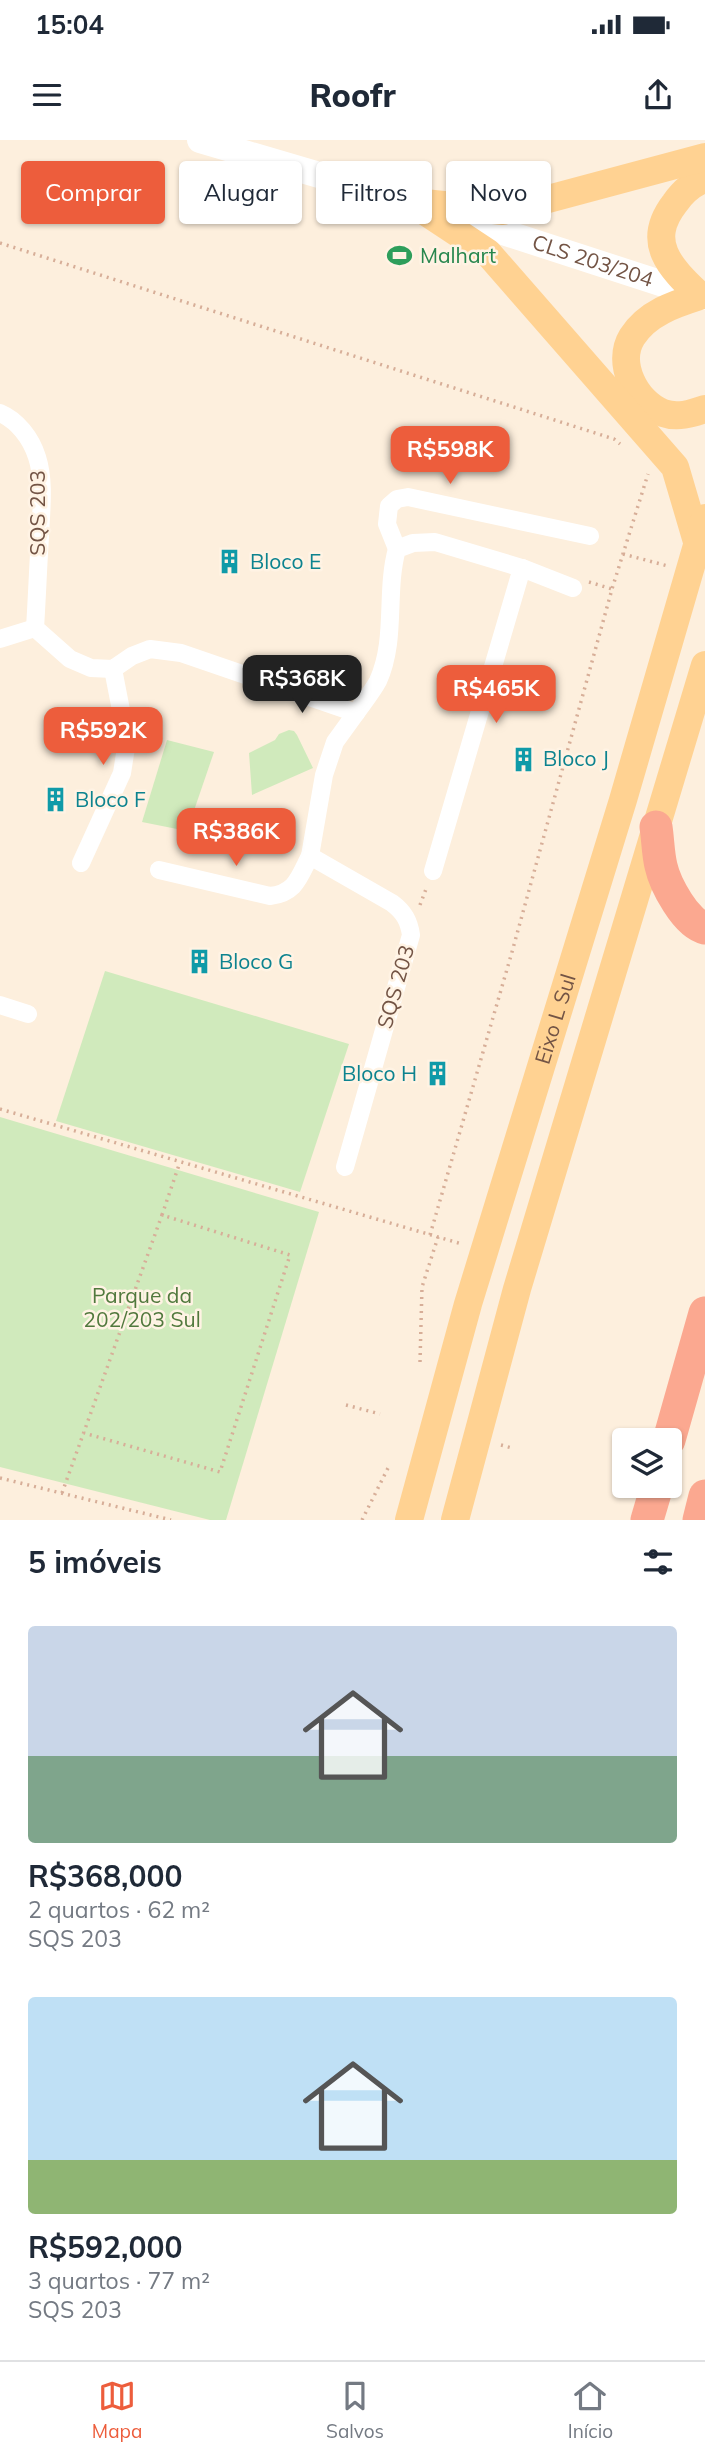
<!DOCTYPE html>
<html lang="pt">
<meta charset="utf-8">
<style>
body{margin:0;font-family:Mulish,sans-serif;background:#f6f6f7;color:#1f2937;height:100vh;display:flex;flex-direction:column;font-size:26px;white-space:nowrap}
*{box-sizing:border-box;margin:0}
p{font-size:23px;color:#747a83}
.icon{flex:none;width:38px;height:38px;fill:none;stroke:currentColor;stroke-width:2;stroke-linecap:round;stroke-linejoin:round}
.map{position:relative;height:1380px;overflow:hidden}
.drawer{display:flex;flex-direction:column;background:#fff;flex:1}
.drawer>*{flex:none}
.guide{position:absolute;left:21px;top:21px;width:663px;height:63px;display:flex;gap:14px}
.tools{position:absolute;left:612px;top:1288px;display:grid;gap:14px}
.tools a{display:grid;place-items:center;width:70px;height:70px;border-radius:7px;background:#fff;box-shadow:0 2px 5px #0004;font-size:35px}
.price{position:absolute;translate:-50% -60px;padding:0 16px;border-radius:14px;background:#ed5d3c;color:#fff;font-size:23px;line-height:46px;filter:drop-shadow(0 2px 4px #0008)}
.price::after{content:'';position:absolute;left:50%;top:42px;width:21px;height:16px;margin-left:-10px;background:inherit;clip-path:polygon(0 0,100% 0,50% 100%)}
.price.current{background:#222;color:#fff}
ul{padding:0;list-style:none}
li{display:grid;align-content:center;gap:14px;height:371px;padding:0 28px}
li span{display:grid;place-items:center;height:217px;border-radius:7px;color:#555}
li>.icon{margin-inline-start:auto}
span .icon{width:126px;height:126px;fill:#fffc;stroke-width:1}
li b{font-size:30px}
h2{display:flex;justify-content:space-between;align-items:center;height:84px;padding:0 28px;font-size:30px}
.pill{padding:0 24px;border-radius:7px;background:#fff;box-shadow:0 2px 5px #0004;font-size:24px;line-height:63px}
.pill.current{background:#ed5d3c;color:#fff}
.status{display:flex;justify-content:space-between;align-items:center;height:49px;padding:0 35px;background:#fff;direction:ltr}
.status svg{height:19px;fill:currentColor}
header{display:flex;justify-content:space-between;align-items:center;height:91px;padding:0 28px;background:#fff;font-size:32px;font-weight:800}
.dock{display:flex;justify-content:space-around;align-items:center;height:98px;border-top:2px solid #e0e1e3;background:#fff;font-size:19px;color:#747a83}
.dock a{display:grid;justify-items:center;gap:4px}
.dock .current{color:#ed5d3c}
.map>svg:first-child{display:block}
</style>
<div class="status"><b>15:04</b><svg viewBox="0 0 49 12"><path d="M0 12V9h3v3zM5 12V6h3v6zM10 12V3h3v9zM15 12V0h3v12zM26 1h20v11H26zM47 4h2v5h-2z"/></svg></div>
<header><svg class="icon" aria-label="menu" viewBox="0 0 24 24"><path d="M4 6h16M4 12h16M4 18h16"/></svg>Roofr<svg class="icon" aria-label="share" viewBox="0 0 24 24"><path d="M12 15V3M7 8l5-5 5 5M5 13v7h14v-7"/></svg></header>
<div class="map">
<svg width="705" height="1380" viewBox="0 0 705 1380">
<rect width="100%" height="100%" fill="#fdefdd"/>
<g fill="#d0eabc">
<polygon points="289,590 294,591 297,595 313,628 252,655 249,613 275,600 279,594"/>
<polygon points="167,600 214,612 187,691 142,682"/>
<polygon points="105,831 349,904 300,1052 56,981"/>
<polygon points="0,977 319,1072 226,1380 210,1380 0,1327"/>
</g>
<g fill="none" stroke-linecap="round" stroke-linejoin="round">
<g stroke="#d7ae98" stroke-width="3.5" stroke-dasharray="2 5" stroke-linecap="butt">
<polyline points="0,103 614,299 620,304"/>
<polyline points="623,414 668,426"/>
<polyline points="589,442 612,449"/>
<polyline points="420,765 426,749"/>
<polyline points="0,969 462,1104"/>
<polyline points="162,1075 180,1022"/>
<polyline points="430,1095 512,812 612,449 648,334"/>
<polyline points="420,1222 422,1147 438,1097"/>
<polyline points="346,1265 380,1274"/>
<polyline points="501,1305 512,1308"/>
<polyline points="0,1338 171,1380"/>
<polyline points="62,1353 162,1075 290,1115 220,1332 84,1293"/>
<polyline points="362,1380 390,1324"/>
</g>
<g stroke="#fff" stroke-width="18">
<path d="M0,273C17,280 31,298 37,317C45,342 41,370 40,397C38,427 37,458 35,488L70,519L91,528L113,529L132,516L150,509L181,513L356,573L335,602L324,635L310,716L392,763C404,772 409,781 411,795L345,1027"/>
<polyline points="397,409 387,384 389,366 397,359 408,357 590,396"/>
<polyline points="0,499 35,488"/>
<path d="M356,573C363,563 372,552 378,541C397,499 385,452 397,409L413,403L435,402L522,428L573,448"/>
<polyline points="81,723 122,633 127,601 113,529"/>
<path d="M159,730L270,756C296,753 299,737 310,716"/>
<polyline points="433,731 522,428"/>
<polyline points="0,865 28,874"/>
</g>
<path stroke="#fff" stroke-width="26" id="s1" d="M200,0L411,62L703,157"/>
<g stroke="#ffd292" stroke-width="28">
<path d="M705,39C693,43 682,53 675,63C644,103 671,128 700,156C675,164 647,173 632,197C616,223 635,262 663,273C677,278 691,274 705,269"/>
<polyline points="411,62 488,113 675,327 698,405"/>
<polyline points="414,62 503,71 705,17"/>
<path id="s2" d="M409,1380L468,1164L623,660L705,378"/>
<polyline points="455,1380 517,1149 705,525"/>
</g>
<g stroke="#fba890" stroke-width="33">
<path d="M656,687C658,700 658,714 661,726C665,744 686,784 705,788"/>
<polyline points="669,1300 705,1173"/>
<polyline points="647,1380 657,1346"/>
<polyline points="699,1380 705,1356"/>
</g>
</g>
<defs>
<symbol id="stadium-bare" viewBox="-9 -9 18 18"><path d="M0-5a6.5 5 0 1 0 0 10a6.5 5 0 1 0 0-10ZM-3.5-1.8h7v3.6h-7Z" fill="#2e9e5b" stroke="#fff3e4" stroke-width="2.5" paint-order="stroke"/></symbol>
<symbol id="building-bare" viewBox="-9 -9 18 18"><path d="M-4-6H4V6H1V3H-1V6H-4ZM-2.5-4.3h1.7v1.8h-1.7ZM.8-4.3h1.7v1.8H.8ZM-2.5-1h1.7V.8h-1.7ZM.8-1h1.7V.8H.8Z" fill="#0f9aa8" stroke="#fff3e4" stroke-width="2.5" paint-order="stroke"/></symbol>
</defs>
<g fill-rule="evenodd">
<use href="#stadium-bare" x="382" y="98" width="35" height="35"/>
<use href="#building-bare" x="212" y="404" width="35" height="35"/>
<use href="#building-bare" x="506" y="602" width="35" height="35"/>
<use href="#building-bare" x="38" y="642" width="35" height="35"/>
<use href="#building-bare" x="182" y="804" width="35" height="35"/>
<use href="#building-bare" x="420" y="916" width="35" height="35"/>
</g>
<g text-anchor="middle" stroke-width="5" stroke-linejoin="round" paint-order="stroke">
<g font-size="21" fill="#27864d" stroke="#fff3e4" text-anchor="start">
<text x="420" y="123">Malhart</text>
</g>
<g font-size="21" fill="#735445" stroke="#fff3e4">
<text dy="7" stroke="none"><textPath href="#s1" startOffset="411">CLS 203/204</textPath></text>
<text transform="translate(38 373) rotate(-90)" y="7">SQS 203</text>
<text transform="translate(396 847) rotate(-74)" y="7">SQS 203</text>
<text dy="7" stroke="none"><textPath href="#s2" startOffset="522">Eixo L Sul</textPath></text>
</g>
<g font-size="21" fill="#0d838f" stroke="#fff3e4" text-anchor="start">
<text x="250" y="429">Bloco E</text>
<text x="543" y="626">Bloco J</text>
<text x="75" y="667">Bloco F</text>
<text x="219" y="829">Bloco G</text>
<text x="417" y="941" text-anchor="end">Bloco H</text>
</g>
<g font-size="21" fill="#51793d" stroke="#fff3e4">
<text x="142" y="1163">Parque da<tspan x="142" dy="24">202/203 Sul</tspan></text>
</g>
</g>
</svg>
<div class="tools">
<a><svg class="icon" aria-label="layers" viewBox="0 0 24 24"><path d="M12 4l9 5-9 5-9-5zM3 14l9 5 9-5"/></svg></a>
</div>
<b class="price" style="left:450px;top:346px">R$598K</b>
<b class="price current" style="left:302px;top:575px">R$368K</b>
<b class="price" style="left:496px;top:585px">R$465K</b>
<b class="price" style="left:103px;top:627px">R$592K</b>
<b class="price" style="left:236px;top:728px">R$386K</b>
<div class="guide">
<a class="pill current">Comprar</a>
<a class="pill">Alugar</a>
<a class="pill">Filtros</a>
<a class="pill">Novo</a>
</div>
</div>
<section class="drawer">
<h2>5 imóveis<svg class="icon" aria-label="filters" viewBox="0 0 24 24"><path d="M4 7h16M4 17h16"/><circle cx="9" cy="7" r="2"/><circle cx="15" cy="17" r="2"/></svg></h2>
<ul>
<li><span style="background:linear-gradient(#c9d6e8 60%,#7fa58c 0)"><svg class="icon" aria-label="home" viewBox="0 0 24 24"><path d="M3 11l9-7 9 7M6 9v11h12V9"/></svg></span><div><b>R$368,000</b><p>2 quartos · 62 m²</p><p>SQS 203</p></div></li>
<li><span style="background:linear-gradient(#bfe0f5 75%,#8fb573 0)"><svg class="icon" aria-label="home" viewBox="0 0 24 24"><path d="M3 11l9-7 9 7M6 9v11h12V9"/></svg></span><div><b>R$592,000</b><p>3 quartos · 77 m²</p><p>SQS 203</p></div></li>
</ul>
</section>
<nav class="dock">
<a class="current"><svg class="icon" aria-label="map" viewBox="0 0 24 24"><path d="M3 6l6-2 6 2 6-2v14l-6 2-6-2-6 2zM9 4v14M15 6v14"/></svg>Mapa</a>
<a><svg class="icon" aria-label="saved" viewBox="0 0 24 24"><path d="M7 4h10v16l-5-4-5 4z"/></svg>Salvos</a>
<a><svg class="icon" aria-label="home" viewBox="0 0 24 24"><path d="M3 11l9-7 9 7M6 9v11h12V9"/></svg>Início</a>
</nav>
